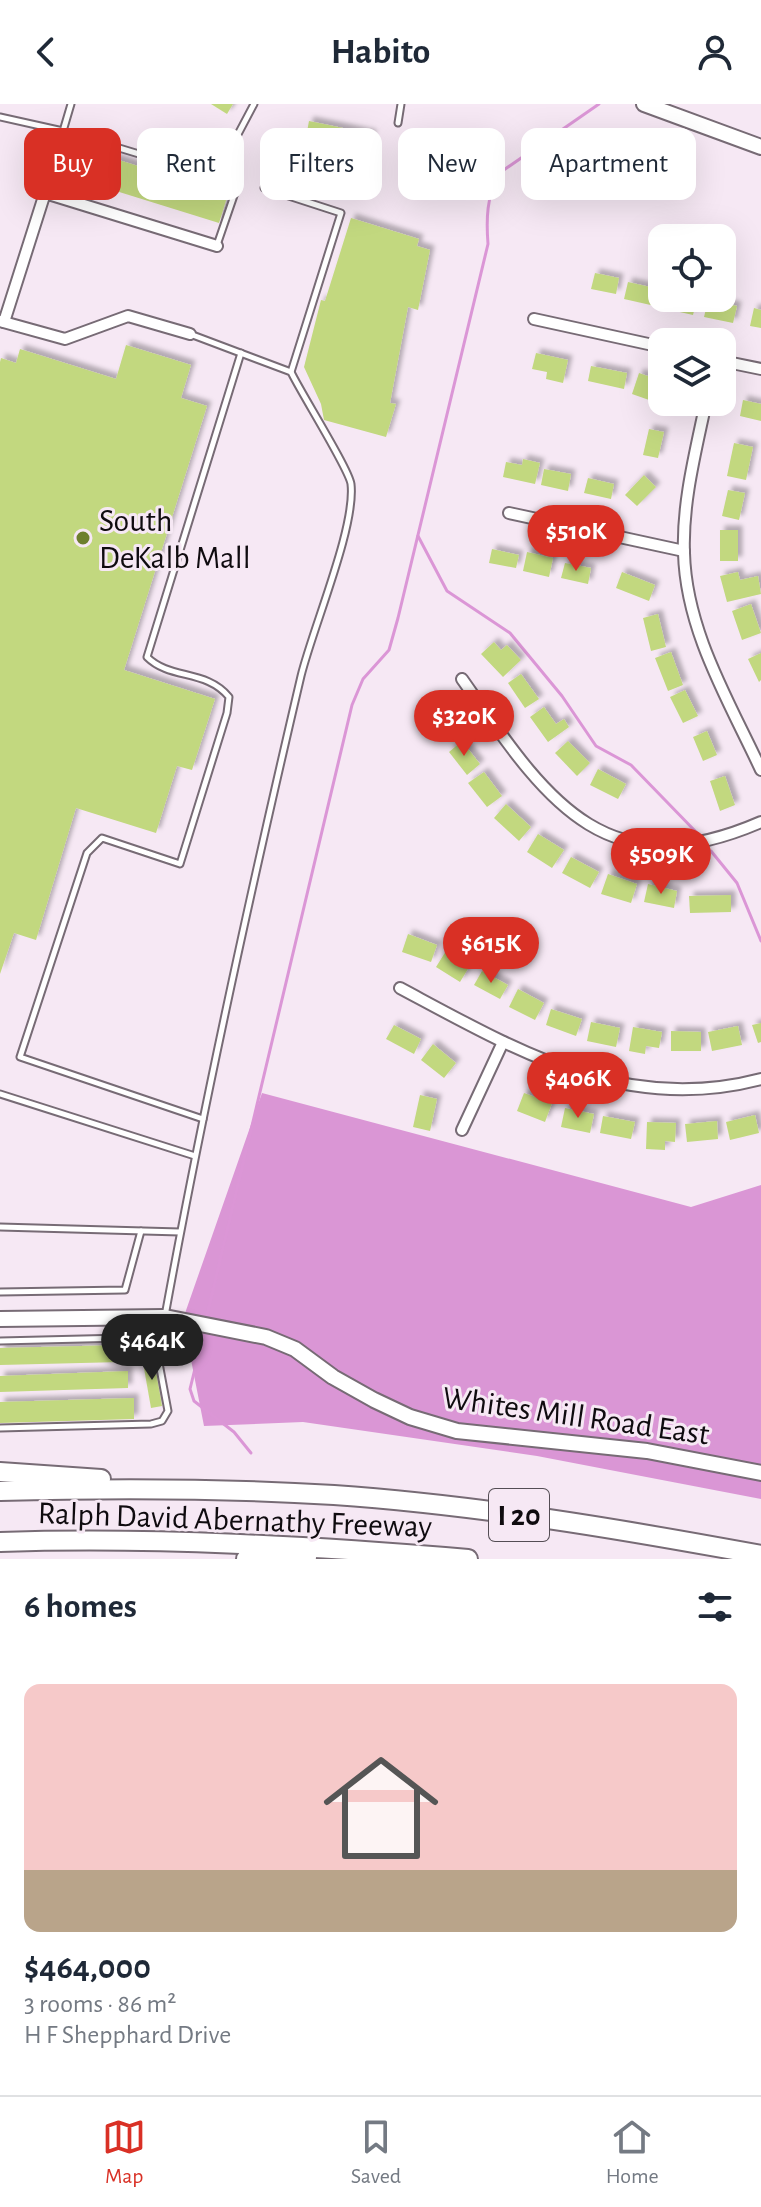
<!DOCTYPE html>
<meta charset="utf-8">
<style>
body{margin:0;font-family:"Alegreya Sans",sans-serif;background:#f2f2f3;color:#1f2937;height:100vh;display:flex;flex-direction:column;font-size:30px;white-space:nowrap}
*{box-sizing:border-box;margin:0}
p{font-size:26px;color:#747a83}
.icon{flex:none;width:44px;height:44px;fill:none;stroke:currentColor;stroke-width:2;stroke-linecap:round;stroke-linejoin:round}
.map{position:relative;height:1455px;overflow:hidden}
.panel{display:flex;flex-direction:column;background:#fff;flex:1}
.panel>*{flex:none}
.banner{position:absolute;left:24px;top:24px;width:714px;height:72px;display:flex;gap:16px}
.buttons{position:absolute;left:648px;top:120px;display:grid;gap:16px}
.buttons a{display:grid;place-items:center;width:88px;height:88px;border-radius:16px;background:#fff;box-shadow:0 8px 32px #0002;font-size:40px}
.price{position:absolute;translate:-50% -68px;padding:0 18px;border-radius:28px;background:#d93025;color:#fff;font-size:26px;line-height:52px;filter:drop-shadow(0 2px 4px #0008)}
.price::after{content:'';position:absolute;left:50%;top:48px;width:24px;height:18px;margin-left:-12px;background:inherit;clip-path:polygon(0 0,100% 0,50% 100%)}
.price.active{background:#222;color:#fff}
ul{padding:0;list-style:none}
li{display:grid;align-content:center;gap:16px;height:424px;padding:0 24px}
li span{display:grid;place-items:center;height:248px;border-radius:16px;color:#555}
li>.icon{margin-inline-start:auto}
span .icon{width:144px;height:144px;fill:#fffc;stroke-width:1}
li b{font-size:34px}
h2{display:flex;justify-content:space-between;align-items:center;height:96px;padding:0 24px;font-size:34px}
.pill{padding:0 28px;border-radius:16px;background:#fff;box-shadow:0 8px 32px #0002;font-size:28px;line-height:72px}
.pill.active{background:#d93025;color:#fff}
header{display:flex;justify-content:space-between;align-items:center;height:104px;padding:0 24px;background:#fff;font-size:36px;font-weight:600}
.tabs{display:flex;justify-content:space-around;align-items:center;height:112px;border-top:2px solid #e0e1e3;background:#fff;font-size:22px;color:#747a83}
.tabs a{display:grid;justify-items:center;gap:4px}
.tabs .active{color:#d93025}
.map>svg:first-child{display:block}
</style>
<header><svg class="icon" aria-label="back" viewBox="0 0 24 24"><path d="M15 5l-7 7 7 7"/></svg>Habito<svg class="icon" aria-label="person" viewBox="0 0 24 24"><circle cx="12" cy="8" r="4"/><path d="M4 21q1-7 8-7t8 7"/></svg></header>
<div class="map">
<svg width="761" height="1455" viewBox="0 0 761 1455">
<defs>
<filter id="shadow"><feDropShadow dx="4.5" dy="-4.5" stdDeviation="2" flood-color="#0004"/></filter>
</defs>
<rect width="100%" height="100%" fill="#f6e8f4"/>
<polygon fill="#da96d5" points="262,989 691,1103 761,1081 761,1395 537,1352 303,1318 204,1322 183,1215"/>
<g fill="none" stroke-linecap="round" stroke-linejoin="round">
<g stroke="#db96d6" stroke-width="3">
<polyline points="418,432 447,487 510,529 562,592 596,642 631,661 698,730"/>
<polyline points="711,747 737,779 761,837"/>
<path d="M207,1211L352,601L363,575L389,546L398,514L488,140C486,114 487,94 498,70L599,0"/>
<polyline points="203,1232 190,1285 194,1297 234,1328 251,1349"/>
</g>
</g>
<g fill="#c2d87f" filter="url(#shadow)">
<polygon points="211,0 233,0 227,10"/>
<polygon points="309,17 372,30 366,57 304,44"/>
<polygon points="80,44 228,90 219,119 71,73"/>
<polygon points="351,114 419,135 417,142 430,146 418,206 408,203 390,299 396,300 386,333 324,316 321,300 304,263 321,196 325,197"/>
<polygon points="595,169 619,174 616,190 591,185"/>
<polygon points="628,178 659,185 655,202 624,195"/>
<polygon points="664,194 697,195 693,211 662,204"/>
<polygon points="708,196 737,202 733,219 704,213"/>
<polygon points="754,204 761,206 761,224 750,222"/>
<polygon points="126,241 191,261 181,294 207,302 124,566 215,595 192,666 177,662 156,729 76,704 36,836 14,829 0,870 0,258 1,254 16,259 20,245 116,275"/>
<polygon points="536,249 568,256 563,279 546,275 547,268 532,265"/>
<polygon points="591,262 627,269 624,285 588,277"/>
<polygon points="639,269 662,277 662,298 670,298 669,303 632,290"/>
<polygon points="743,296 761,300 761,317 740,312"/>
<polygon points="649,325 664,328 658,354 643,351"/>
<polygon points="734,339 753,343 746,376 727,372"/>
<polygon points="523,355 540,359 535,380 503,373 506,358 522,361"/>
<polygon points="544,365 571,370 568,387 541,381"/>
<polygon points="644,371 656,383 637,402 625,391"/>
<polygon points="588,374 614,380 611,395 584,389"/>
<polygon points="728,386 745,389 739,416 722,412"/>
<rect x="720" y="426" width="18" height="31"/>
<polygon points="492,445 519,451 516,464 489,459"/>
<polygon points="527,448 553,454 549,473 523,467"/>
<polygon points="565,459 591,464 588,480 561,474"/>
<polygon points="622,468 655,481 649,497 616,484"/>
<polygon points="738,468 740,476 758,472 761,490 727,498 720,472"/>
<polygon points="751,500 761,529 742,536 732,507"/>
<polygon points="658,510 666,543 651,547 643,514"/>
<polygon points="494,538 501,546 507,541 521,556 503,573 481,550"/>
<polygon points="671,548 683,581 668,587 655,554"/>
<polygon points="761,549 761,576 759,578 748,555"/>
<polygon points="521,570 539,595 525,604 508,579"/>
<polygon points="685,586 698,612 683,619 670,593"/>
<polygon points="544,603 556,620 564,615 569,623 548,638 530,613"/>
<polygon points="707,627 717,651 703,657 693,633"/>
<polygon points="462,637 480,660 467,671 449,648"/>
<polygon points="568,637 590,659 577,672 555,649"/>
<polygon points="598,665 626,680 618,695 590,681"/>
<polygon points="484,668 502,692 487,703 468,679"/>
<polygon points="725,672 735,701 720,707 710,677"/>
<polygon points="506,700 531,723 519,737 494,714"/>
<polygon points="538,730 564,746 552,764 527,748"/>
<polygon points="571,753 599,768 590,784 562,769"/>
<polygon points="608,770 637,780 631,799 601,790"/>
<polygon points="648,780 677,787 674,804 644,798"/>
<polygon points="731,791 731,808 690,809 689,792"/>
<polygon points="408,830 437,841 431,858 402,848"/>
<polygon points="457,845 474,855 460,878 436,863 446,847 454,851"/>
<polygon points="482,867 508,881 500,895 474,881"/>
<polygon points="518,885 544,899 535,916 509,903"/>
<polygon points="551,905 582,915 576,932 546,921"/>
<polygon points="591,918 620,924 616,943 587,937"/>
<polygon points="761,919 761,938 758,939 752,921"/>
<polygon points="394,921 421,935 414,950 386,935"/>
<polygon points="738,922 742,941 712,947 708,928"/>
<polygon points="633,923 662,928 659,944 646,942 645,950 629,947"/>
<polygon points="671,927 701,928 701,947 671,947"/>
<polygon points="433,940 456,959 444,974 421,956"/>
<polygon points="524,989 552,999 545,1018 517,1007"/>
<polygon points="420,991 437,995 430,1027 413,1023"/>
<polygon points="565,1004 594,1010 590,1029 561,1023"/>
<polygon points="755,1011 759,1029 730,1036 726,1018"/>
<polygon points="603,1012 635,1018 631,1035 600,1029"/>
<polygon points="717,1017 718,1035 687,1038 685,1020"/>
<polygon points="647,1018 676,1019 675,1038 665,1037 665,1046 646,1045"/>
<polygon points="122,1241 122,1258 0,1261 0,1244"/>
<polygon points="153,1251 162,1302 151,1304 142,1253"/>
<polygon points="128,1267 128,1284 0,1288 0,1272"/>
<polygon points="134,1294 134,1315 0,1319 0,1298"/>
</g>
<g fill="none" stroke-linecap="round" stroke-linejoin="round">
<defs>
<g id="lane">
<polyline points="0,13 63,27 238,80 217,141"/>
<polyline points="398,19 401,0"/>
<polyline points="225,34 236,34 254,0"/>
<polyline points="264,84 341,109 291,268"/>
<polyline points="45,88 71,0"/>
<polyline points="0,990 195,1052"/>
<path d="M203,1015L20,953L87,749L102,734L180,760L227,609L229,593C206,565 170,576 147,553L241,249"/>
<polyline points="0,1123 180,1128"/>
<polyline points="0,1188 125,1186 141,1127"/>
<path d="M165,1212C204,998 251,785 301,572C313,523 356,423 351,380C349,365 301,289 291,268L190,230"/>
<polyline points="0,1237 124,1234 156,1243 168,1307 162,1317 151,1320 0,1324"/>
</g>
<g id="street">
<polyline points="534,215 662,243"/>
<polyline points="0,217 65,235 128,212 190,230"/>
<polyline points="4,218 45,89 217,142"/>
<polyline points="722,257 761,265"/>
<path d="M706,298C696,346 682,399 684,449C686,527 729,597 761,666"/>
<polyline points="509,409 684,447"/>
<path d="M462,575C545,693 602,787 761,718"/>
<path d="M400,884C518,947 624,1011 761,975"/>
<polyline points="462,1026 503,938"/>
</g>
<g id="secondary">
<polyline points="644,0 761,43"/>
<polyline points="0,1215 165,1213 266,1233 295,1245 333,1273 374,1296 410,1313 457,1327 647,1347 761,1369"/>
</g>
<g id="highway">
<polyline points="0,1368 101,1375"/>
<path d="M0,1387C111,1384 223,1384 334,1391C477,1401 620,1425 761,1451"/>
<path d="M0,1438C157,1433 312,1442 468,1455"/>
<polyline points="246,1455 307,1453"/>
</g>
</defs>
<use href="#lane" stroke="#776b75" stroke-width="9"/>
<use href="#street" stroke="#776b75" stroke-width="14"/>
<use href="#secondary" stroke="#776b75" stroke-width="18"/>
<use href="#highway" stroke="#776b75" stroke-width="22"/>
<use href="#lane" stroke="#fff" stroke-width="5"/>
<use href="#street" stroke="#fff" stroke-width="10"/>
<use href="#secondary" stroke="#fff" stroke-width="14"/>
<use href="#highway" stroke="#fff" stroke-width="18"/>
</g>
<circle fill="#6d7f2e" stroke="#f6e8f4" stroke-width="3" cx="83" cy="434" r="8"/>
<g text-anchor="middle" stroke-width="6" stroke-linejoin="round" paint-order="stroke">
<rect fill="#f6e8f4" stroke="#544d54" stroke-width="2" x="489" y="1385" width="60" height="52" rx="6"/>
<g font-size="30" font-weight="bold" fill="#0f0b0f">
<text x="519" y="1421">I 20</text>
</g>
<g font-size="32" fill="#0f0b0f" stroke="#f6e8f4" text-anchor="start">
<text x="99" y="427">South<tspan x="99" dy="37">DeKalb Mall</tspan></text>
</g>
<g font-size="32" fill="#0f0b0f" stroke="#f6e8f4">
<text transform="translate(576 1311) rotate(8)" y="11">Whites Mill Road East</text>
<text transform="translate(235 1415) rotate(2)" y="11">Ralph David Abernathy Freeway</text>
</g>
</g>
</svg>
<div class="buttons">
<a><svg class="icon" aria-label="locate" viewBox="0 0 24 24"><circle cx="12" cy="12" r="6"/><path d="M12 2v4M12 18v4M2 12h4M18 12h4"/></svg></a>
<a><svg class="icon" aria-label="layers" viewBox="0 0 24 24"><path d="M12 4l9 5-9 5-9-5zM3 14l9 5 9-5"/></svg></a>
</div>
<b class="price" style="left:576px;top:469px">$510K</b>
<b class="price" style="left:464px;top:654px">$320K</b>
<b class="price" style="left:661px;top:792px">$509K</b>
<b class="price" style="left:491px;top:881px">$615K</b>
<b class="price" style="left:578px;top:1016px">$406K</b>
<b class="price active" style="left:152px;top:1278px">$464K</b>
<div class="banner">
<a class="pill active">Buy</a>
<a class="pill">Rent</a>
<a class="pill">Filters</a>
<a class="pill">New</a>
<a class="pill">Apartment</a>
</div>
</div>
<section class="panel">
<h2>6 homes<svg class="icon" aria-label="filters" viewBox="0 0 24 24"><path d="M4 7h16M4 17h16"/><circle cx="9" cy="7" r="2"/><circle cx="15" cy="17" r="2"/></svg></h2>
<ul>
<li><span style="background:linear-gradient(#f6c9c9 75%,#b9a48a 0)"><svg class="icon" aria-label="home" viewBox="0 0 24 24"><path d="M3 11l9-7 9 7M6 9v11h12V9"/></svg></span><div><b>$464,000</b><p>3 rooms · 86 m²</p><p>H F Shepphard Drive</p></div></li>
</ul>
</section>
<nav class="tabs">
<a class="active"><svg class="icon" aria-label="map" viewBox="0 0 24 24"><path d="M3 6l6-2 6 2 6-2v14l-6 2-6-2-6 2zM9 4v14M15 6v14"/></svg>Map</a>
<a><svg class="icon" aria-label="saved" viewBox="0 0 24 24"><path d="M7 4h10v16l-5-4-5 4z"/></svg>Saved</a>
<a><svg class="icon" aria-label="home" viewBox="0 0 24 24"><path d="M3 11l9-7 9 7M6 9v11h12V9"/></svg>Home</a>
</nav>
